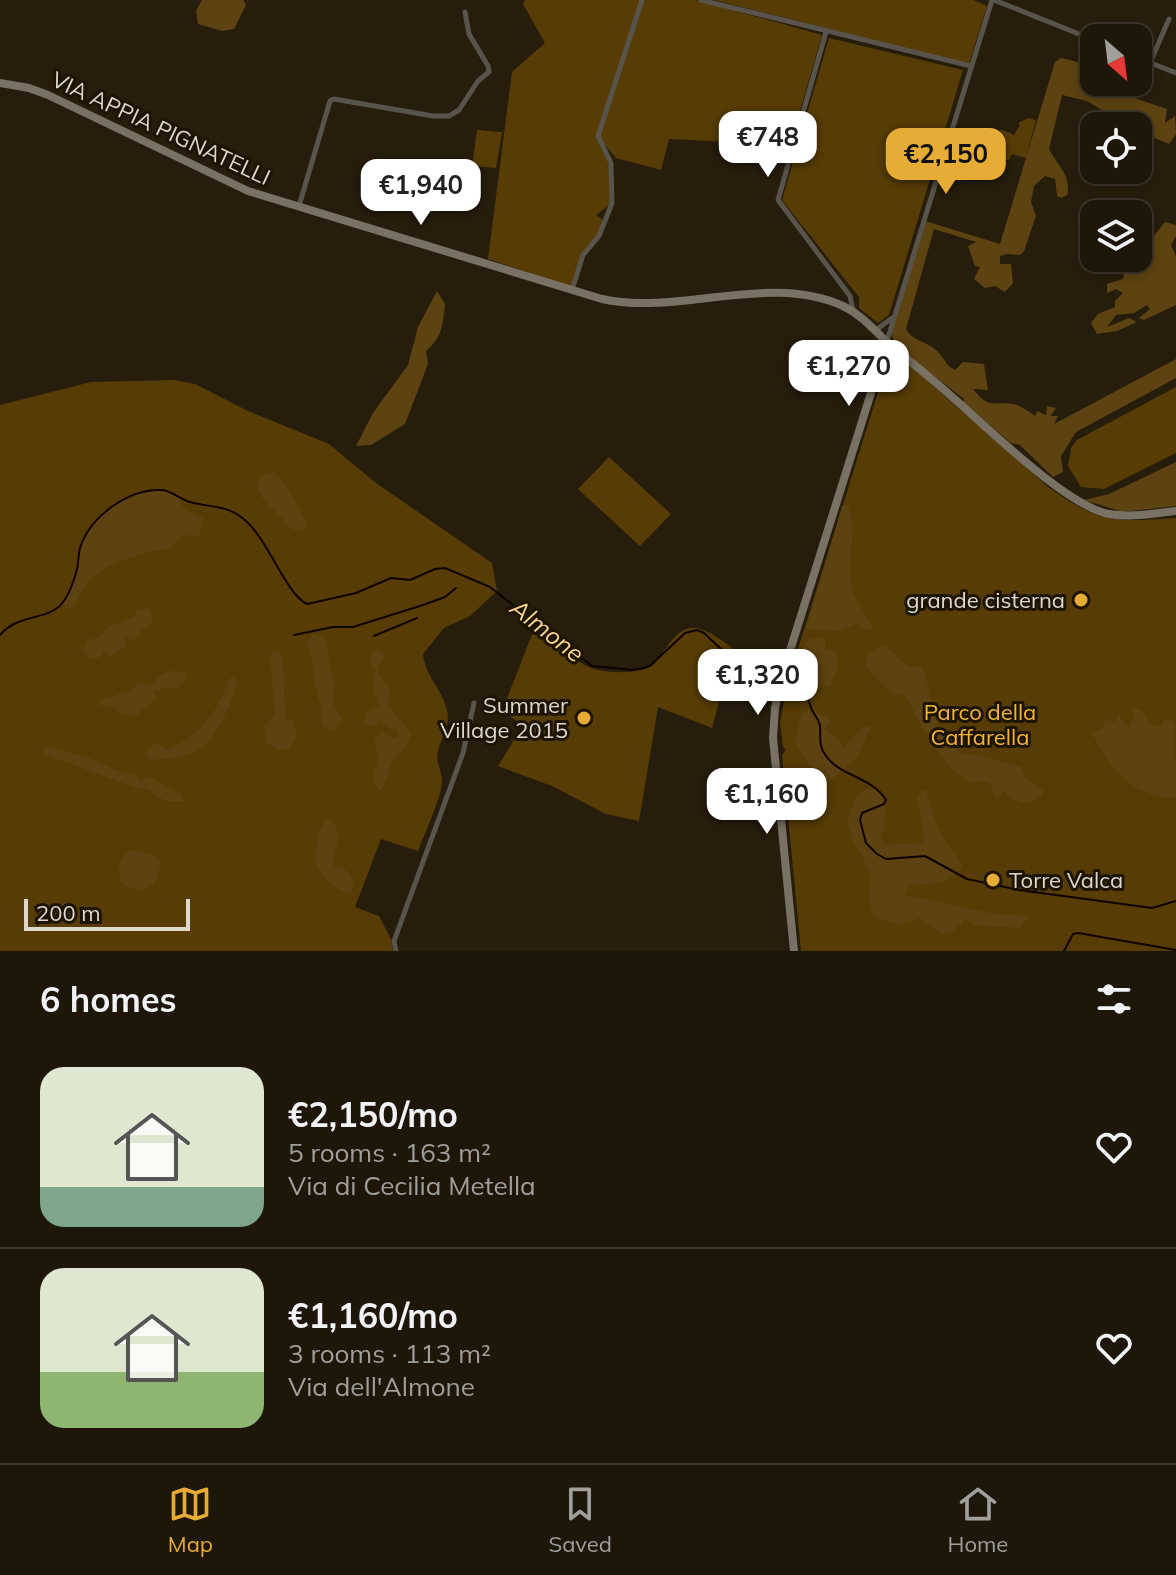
<!DOCTYPE html>
<meta charset="utf-8">
<style>
body{margin:0;font-family:Mulish,sans-serif;background:#251f12;color:#f1f3f6;height:100vh;display:flex;flex-direction:column;font-size:30px;white-space:nowrap}
*{box-sizing:border-box;margin:0}
p{font-size:26px;color:#a09f9c}
.icon{flex:none;width:44px;height:44px;fill:none;stroke:currentColor;stroke-width:2;stroke-linecap:round;stroke-linejoin:round}
.map{position:relative;height:951px;overflow:hidden}
.side{display:flex;flex-direction:column;background:#1d1609;flex:1}
.side>*{flex:none}
.needle{width:52px;rotate:152deg}
.tools{position:absolute;left:1080px;top:24px;display:grid;gap:16px}
.tools a{display:grid;place-items:center;width:72px;height:72px;border-radius:16px;background:#1d1609;box-shadow:0 4px 12px #0003,0 0 0 2px #3b352a;font-size:40px}
.scale{position:absolute;left:24px;bottom:20px;width:166px;box-sizing:border-box;padding-left:8px;border:4px solid #ddd7cc;border-top:0;font-size:22px;line-height:28px;white-space:nowrap;color:#ddd7cc;-webkit-text-stroke:6px #1d1404;paint-order:stroke}
.price{position:absolute;translate:-50% -68px;padding:0 18px;border-radius:16px;background:#fff;color:#222;font-size:26px;line-height:52px;filter:drop-shadow(0 2px 4px #0008)}
.price::after{content:'';position:absolute;left:50%;top:48px;width:24px;height:18px;margin-left:-12px;background:inherit;clip-path:polygon(0 0,100% 0,50% 100%)}
.price.active{background:#e7ac36;color:#111}
ul{padding:0;list-style:none}
li{display:flex;align-items:center;gap:24px;height:200px;padding:0 40px}
li+li{border-top:2px solid #3b352a}
li span{display:grid;place-items:center;flex:none;width:224px;height:160px;border-radius:24px;color:#555}
li>.icon{margin-inline-start:auto}
span .icon{width:96px;height:96px;fill:#fffc;stroke-width:1}
li b{font-size:34px}
h2{display:flex;justify-content:space-between;align-items:center;height:96px;padding:0 40px;font-size:34px}
.tabs{display:flex;justify-content:space-around;align-items:center;height:112px;border-top:2px solid #3b352a;background:#1d1609;font-size:22px;color:#a09f9c}
.tabs a{display:grid;justify-items:center;gap:4px}
.tabs .active{color:#e7ac36}
.map>svg:first-child{display:block}
</style>
<div class="map">
<svg width="1176" height="951" viewBox="0 0 1176 951">
<rect width="100%" height="100%" fill="#271d0c"/>
<g fill="#573d05">
<polygon points="525,0 696,0 822,35 786,159 754,143 669,139 661,170 616,158 599,138 612,170 612,203 596,215 603,220 595,240 584,251 572,287 488,259 512,72 545,43 523,4"/>
<polygon points="714,0 973,0 987,6 969,64"/>
<polygon points="829,38 963,70 889,315 878,323 859,308 859,297 782,200"/>
<polygon points="1028,118 1036,120 1026,158 1012,154 1009,160 991,157 1001,129 1014,135 1020,125 1018,123"/>
<polygon points="477,130 502,132 496,168 472,166"/>
<path d="M890,354H897L1048,487C1101,524 1113,522 1176,518V951H801L782,755L786,750L783,747L780,723L788,681Z"/>
<path d="M174,380L195,384L248,411L329,444L376,483L492,563L497,591L470,616L444,628L423,654C425,676 442,689 447,710C451,726 441,737 438,751C435,763 442,770 442,781C443,793 423,838 418,851L381,839L355,907L379,916L391,939L393,951H0V405L91,382Z"/>
<polygon points="1176,387 1176,453 1104,489 1081,487 1068,466 1071,448 1077,440"/>
<polygon points="609,457 671,514 640,546 578,489"/>
<path d="M535,627C551,640 567,655 584,665C600,674 643,676 655,663C665,652 673,632 689,628C706,625 731,647 743,657L736,679L726,677L712,728L658,707L639,821L606,814L552,786L498,766L523,725L502,711Z"/>
</g>
<g fill="#5d4311">
<polygon points="202,0 243,0 246,5 234,29 222,31 198,24 196,11"/>
<path d="M1061,58L1086,64L1089,75L1081,80L1167,109L1165,123L1175,116L1176,134L1169,144L1138,131V126H1128L1087,101L1062,95L1049,149C1057,165 1072,176 1067,195L1061,198L1057,196L1055,179L1045,176L1034,186L1031,202L1036,216L1024,251L1020,255L1007,254L1000,256V264H1011L1013,283L1005,292L995,286L985,288L974,279L980,267L975,266L968,246L976,242L934,229L906,329C913,342 927,341 937,351C945,358 945,365 955,370L963,362L984,364L988,390L973,389C989,410 993,401 1013,404C1020,405 1030,412 1035,416L1037,411L1046,415L1047,406L1056,408L1051,416H1058L1054,424L1176,359V378L1076,432L1061,456L1063,472L1053,477L1020,445L1011,443L963,402L964,399L897,347L891,334L925,221L1000,244L1055,62Z"/>
<polygon points="1165,222 1176,225 1176,236 1171,245 1176,256 1176,305 1144,320 1139,318 1150,309 1147,305 1134,313 1116,315 1107,327 1129,318 1137,322 1117,331 1097,334 1091,323 1098,314 1115,307 1115,301 1123,293 1116,289 1107,293 1107,284 1123,279 1124,273 1133,266 1143,264 1140,253"/>
<path d="M437,291L445,304C443,324 442,338 426,351L428,364L405,424L371,445L356,446L373,413L408,365L418,327Z"/>
<polygon points="1176,462 1176,506 1123,512 1084,500 1109,494"/>
<path d="M273,472C283,478 305,515 307,527L299,531L290,528C279,512 261,504 257,485L262,475Z"/>
<path d="M166,490L176,495L186,511L203,518L199,536L183,535L169,549C149,550 105,563 91,579C84,587 79,597 74,607L66,609L63,602C67,593 73,583 76,574C79,564 77,552 81,543C97,510 130,489 166,490Z"/>
<path d="M848,505C858,532 847,556 851,583C853,600 868,614 873,630L862,628L857,624L838,631L806,629L842,506Z"/>
<polygon points="149,608 153,616 150,626 142,630 133,641 126,637 123,640 127,646 111,656 104,651 102,656 91,660 83,651 86,641 100,637 110,626 134,617 137,610"/>
<path d="M312,634L325,637C331,656 327,667 336,685C329,702 335,706 343,720L333,730L325,729L321,721C324,709 318,701 316,689C313,672 313,658 307,642Z"/>
<polygon points="825,637 825,650 836,650 838,667 830,686 805,684 792,679 793,671 817,664 817,659 800,661 799,652 810,639"/>
<path d="M881,646H885L908,666L922,668C930,684 929,700 935,717C940,731 952,742 961,754L977,755L1021,767L1025,778L1044,791C1035,809 1015,803 1003,791L999,796H994L990,783L981,781L969,783L946,763L924,730L904,693L895,696L865,667L869,654Z"/>
<path d="M374,649L383,652L386,656L378,668L379,677L389,685L388,706L411,733C410,746 395,754 390,767C387,776 386,783 380,791C367,777 375,773 378,759C379,753 374,744 375,738L381,732L395,739L399,736L395,727L389,728L380,720L378,724L369,726L364,724L365,714L373,708L379,707L372,688L376,670L372,668L370,659Z"/>
<polygon points="279,651 283,658 285,718 293,721 297,737 288,749 276,749 266,742 264,726 275,715 270,654"/>
<polygon points="176,670 186,674 185,681 177,689 165,688 154,692 156,699 135,716 121,713 109,705 99,705 99,701 129,691 138,684 151,685 163,674"/>
<path d="M234,677L237,684C219,733 208,762 149,759L146,749L157,743L166,749C198,740 220,709 229,679Z"/>
<path d="M1131,706L1143,711L1149,723L1161,727L1165,718L1175,723L1176,798C1130,796 1113,771 1092,733L1104,728V720L1115,722L1119,715L1129,729L1134,716Z"/>
<polygon points="813,710 830,720 824,730 839,739 844,747 864,726 870,727 857,758 831,780 819,780 795,742 802,713"/>
<path d="M45,746L92,759L119,772L134,774L140,781L149,777L181,794L184,801C171,804 157,799 149,789L137,788L44,754Z"/>
<path d="M868,788L876,790L885,802L884,830L880,837L885,845L925,843L917,797L921,791L926,790C931,810 937,828 948,845C953,854 959,856 962,866C945,889 936,881 911,885L905,895L994,914L1028,916L1020,928L975,925L965,919C945,943 940,933 920,918L899,925L874,916L868,898L871,877L863,858L854,843L847,821L856,795Z"/>
<path d="M328,817C344,831 336,845 333,863L336,868C348,868 350,874 354,884L351,892C338,894 322,878 317,866C312,855 319,825 328,817Z"/>
<path d="M130,850L154,855L161,864L154,884L142,891L124,885C116,870 117,861 130,850Z"/>
</g>
<g fill="none" stroke-linecap="round" stroke-linejoin="round">
<g stroke="#0f0300" stroke-width="2">
<path d="M0,635C18,613 50,621 63,602C69,595 75,578 77,569C79,561 78,552 81,545C92,515 130,488 162,490C172,491 180,499 190,502C211,508 227,504 246,521C268,540 286,594 307,604L356,593L391,578L410,580L435,569L445,568L490,587L592,666L632,670L644,668L651,665L685,633L697,630L704,633L736,663L768,680L778,682"/>
<polyline points="294,635 333,627 353,627 423,605 445,597 456,588"/>
<polyline points="374,636 417,618"/>
<path d="M785,682C809,686 804,691 812,710C815,716 820,721 820,727C821,738 818,746 826,756C840,776 872,777 886,800L884,804L862,813L860,820L866,843L877,854L886,859L925,856L967,879L1019,890L1152,908L1176,901"/>
<polyline points="1064,951 1073,934 1078,933 1176,950"/>
</g>
<g stroke="#58534b" stroke-width="5">
<polyline points="701,0 971,66"/>
<polyline points="994,0 1094,40"/>
<polyline points="826,32 778,200 850,296 853,311"/>
<polyline points="1138,58 1176,73"/>
<polyline points="1150,63 1169,19"/>
<polyline points="299,206 330,101 334,99 433,116 449,116 459,110 478,81 489,72 488,66 469,34 465,12"/>
<polyline points="572,290 583,255 599,236 612,203 611,163 598,136 642,0"/>
<polyline points="876,330 892,318"/>
<polyline points="887,341 992,0"/>
<polyline points="396,951 394,941 463,753 474,703"/>
</g>
<g stroke="#797163" stroke-width="8">
<path d="M0,83L29,88L48,95L248,191L602,299C678,316 769,272 843,306C862,315 874,330 889,344C909,361 930,377 950,395C985,425 1066,506 1109,514C1131,518 1155,513 1176,511"/>
<polyline points="794,951 773,738 775,708 782,676 887,342"/>
</g>
</g>
<g fill="#e7ac36" stroke="#1d1404" stroke-width="3">
<circle cx="1081" cy="600" r="8"/>
<circle cx="584" cy="718" r="8"/>
<circle cx="993" cy="880" r="8"/>
</g>
<g text-anchor="middle" stroke-width="6" stroke-linejoin="round" paint-order="stroke">
<g font-size="22" fill="#ddd7cc" stroke="#1d1404">
<text transform="translate(161 128) rotate(25)" y="8">VIA APPIA PIGNATELLI</text>
</g>
<g font-size="22" fill="#ddd7cc" stroke="#1d1404" text-anchor="end">
<text x="1065" y="608">grande cisterna</text>
<text x="568" y="713">Summer<tspan x="568" dy="25">Village 2015</tspan></text>
<text x="1009" y="888" text-anchor="start">Torre Valca</text>
</g>
<g font-size="22" fill="#f4b534" stroke="#1d1404">
<text x="980" y="720">Parco della<tspan x="980" dy="25">Caffarella</tspan></text>
</g>
<g font-size="24" font-style="italic" fill="#fad494" stroke="#1d1404">
<text transform="translate(547 631) rotate(38)" y="8">Almone</text>
</g>
</g>
</svg>
<div class="tools">
<a><svg class="needle" viewBox="-14 -14 28 28"><path d="M0-13l5 13h-10z" fill="#e53935"/><path d="M0 13l5-13h-10z" fill="#a09f9c"/></svg></a>
<a><svg class="icon" aria-label="locate" viewBox="0 0 24 24"><circle cx="12" cy="12" r="6"/><path d="M12 2v4M12 18v4M2 12h4M18 12h4"/></svg></a>
<a><svg class="icon" aria-label="layers" viewBox="0 0 24 24"><path d="M12 4l9 5-9 5-9-5zM3 14l9 5 9-5"/></svg></a>
</div>
<div class="scale">200 m</div>
<b class="price" style="left:768px;top:179px">€748</b>
<b class="price active" style="left:946px;top:196px">€2,150</b>
<b class="price" style="left:421px;top:227px">€1,940</b>
<b class="price" style="left:849px;top:408px">€1,270</b>
<b class="price" style="left:758px;top:717px">€1,320</b>
<b class="price" style="left:767px;top:836px">€1,160</b>
</div>
<section class="side">
<h2>6 homes<svg class="icon" aria-label="filters" viewBox="0 0 24 24"><path d="M4 7h16M4 17h16"/><circle cx="9" cy="7" r="2"/><circle cx="15" cy="17" r="2"/></svg></h2>
<ul>
<li><span style="background:linear-gradient(#dfe7d0 75%,#7fa58c 0)"><svg class="icon" aria-label="home" viewBox="0 0 24 24"><path d="M3 11l9-7 9 7M6 9v11h12V9"/></svg></span><div><b>€2,150/mo</b><p>5 rooms · 163 m²</p><p>Via di Cecilia Metella</p></div><svg class="icon" aria-label="heart" viewBox="0 0 24 24"><path d="M12 20l-8-8c-3-5 5-10 8-4 3-6 11-1 8 4z"/></svg></li>
<li><span style="background:linear-gradient(#dfe7d0 65%,#8fb573 0)"><svg class="icon" aria-label="home" viewBox="0 0 24 24"><path d="M3 11l9-7 9 7M6 9v11h12V9"/></svg></span><div><b>€1,160/mo</b><p>3 rooms · 113 m²</p><p>Via dell'Almone</p></div><svg class="icon" aria-label="heart" viewBox="0 0 24 24"><path d="M12 20l-8-8c-3-5 5-10 8-4 3-6 11-1 8 4z"/></svg></li>
</ul>
</section>
<nav class="tabs">
<a class="active"><svg class="icon" aria-label="map" viewBox="0 0 24 24"><path d="M3 6l6-2 6 2 6-2v14l-6 2-6-2-6 2zM9 4v14M15 6v14"/></svg>Map</a>
<a><svg class="icon" aria-label="saved" viewBox="0 0 24 24"><path d="M7 4h10v16l-5-4-5 4z"/></svg>Saved</a>
<a><svg class="icon" aria-label="home" viewBox="0 0 24 24"><path d="M3 11l9-7 9 7M6 9v11h12V9"/></svg>Home</a>
</nav>
